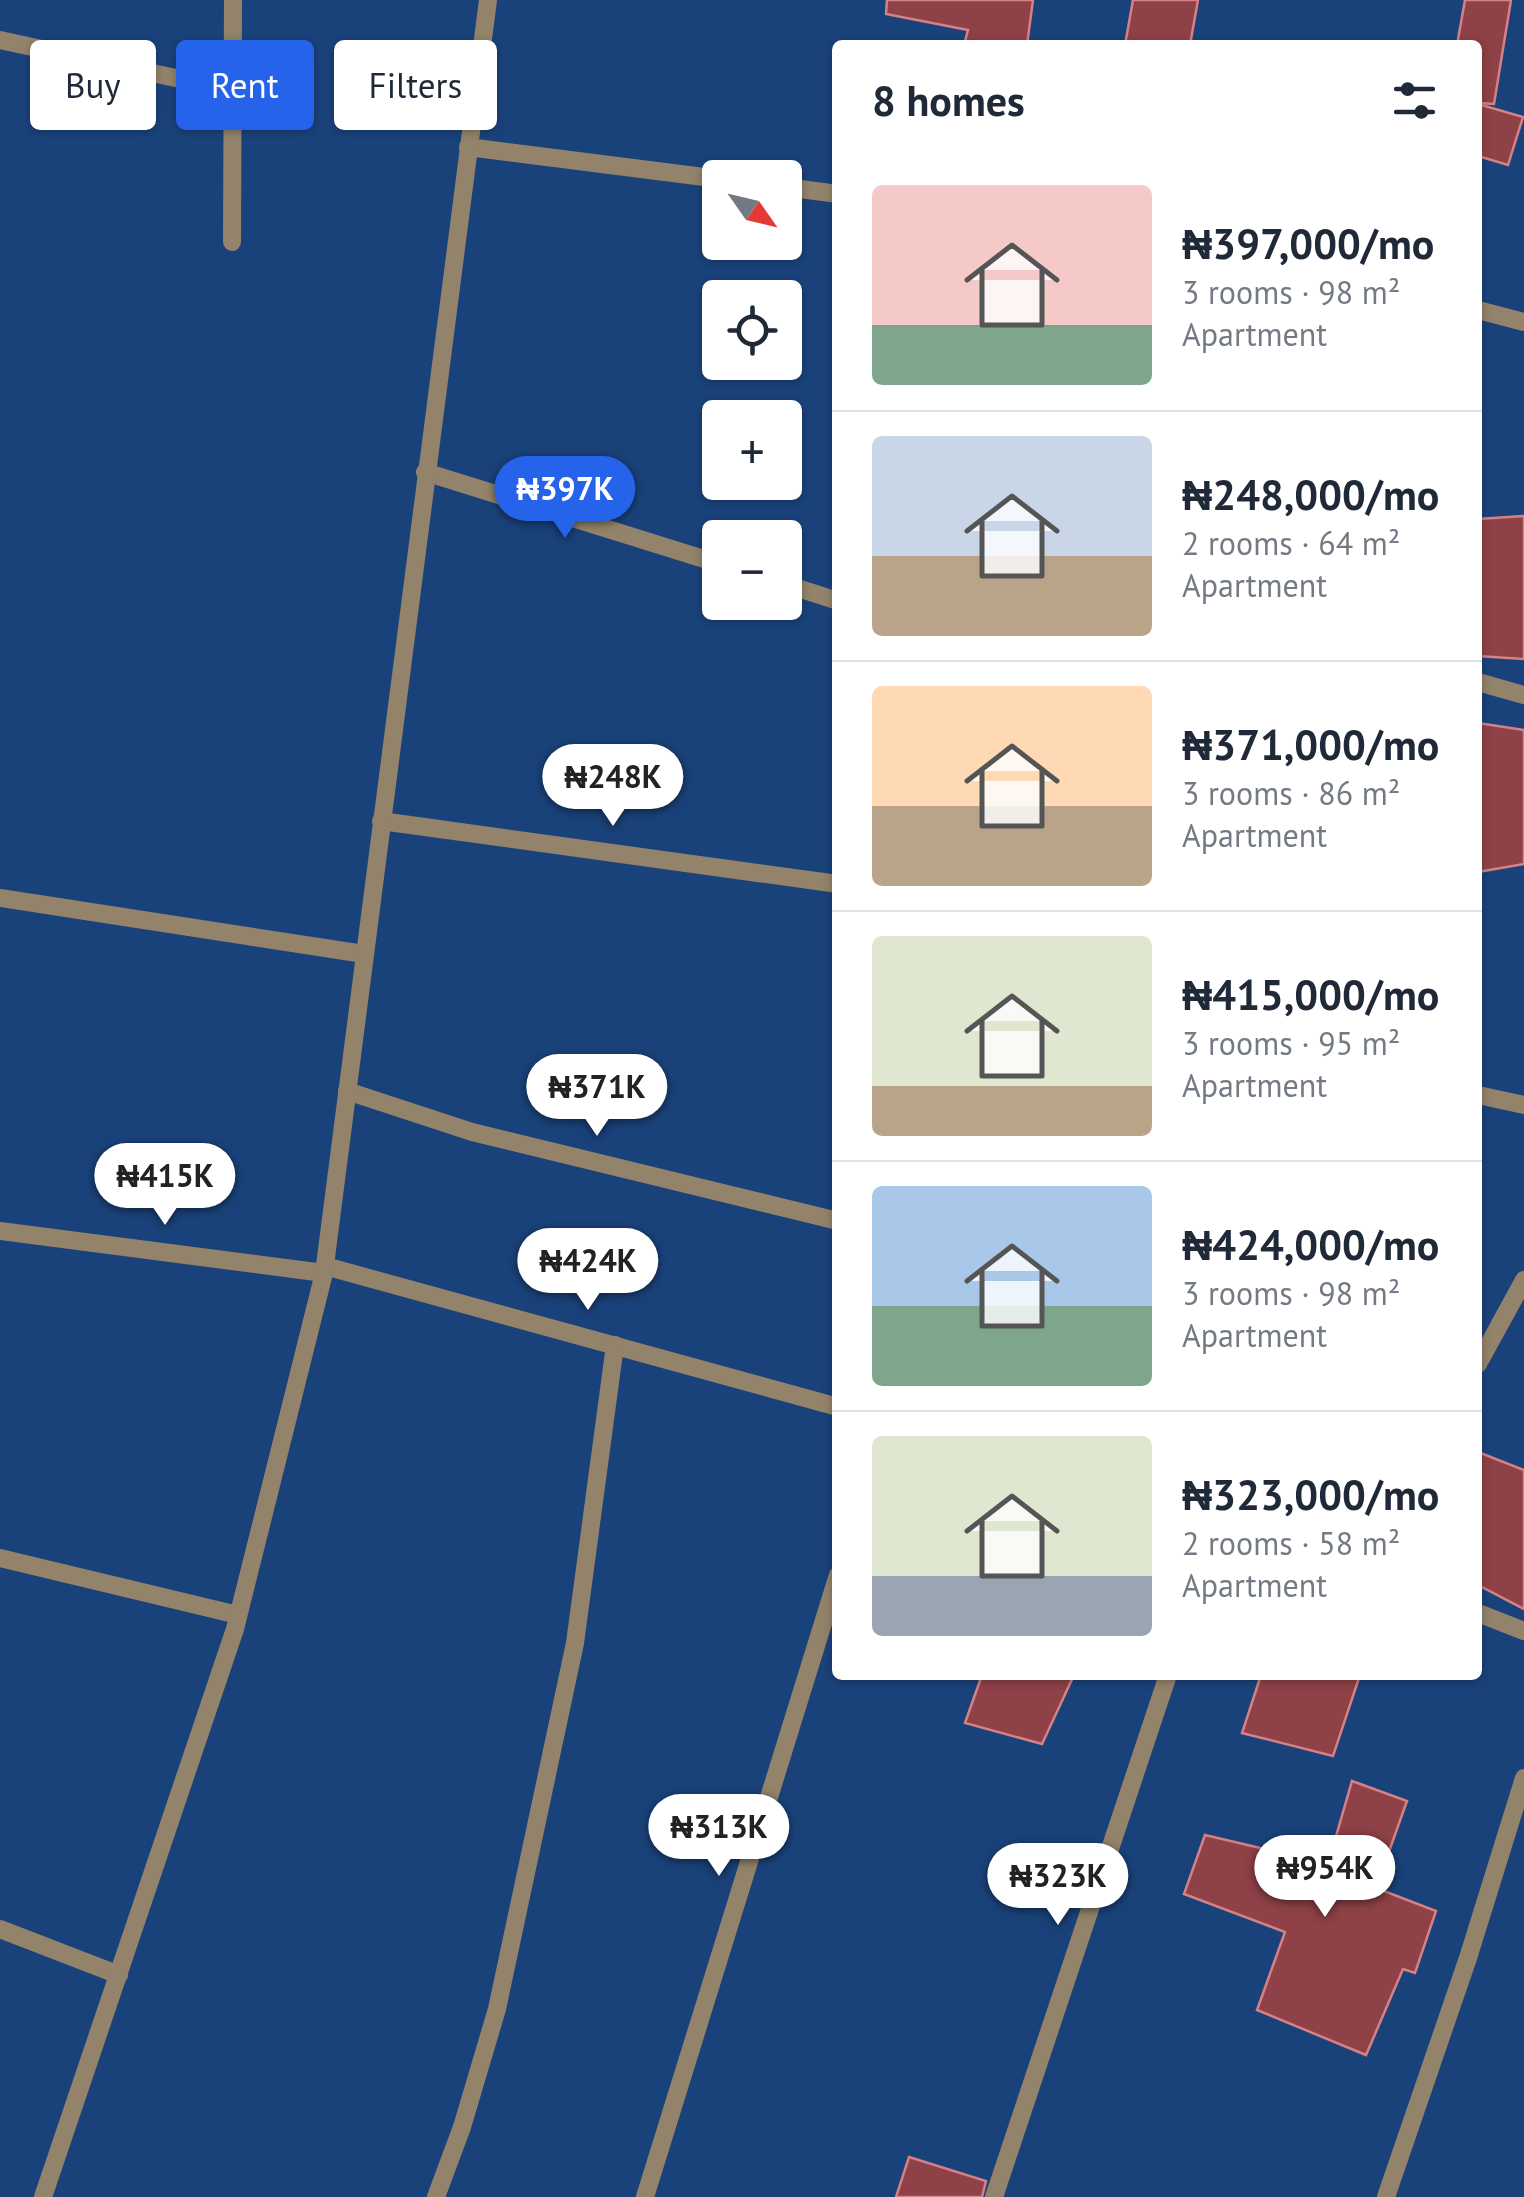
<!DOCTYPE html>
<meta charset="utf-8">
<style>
body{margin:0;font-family:"PT Sans",sans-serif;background:#f2f2f3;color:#1f2937;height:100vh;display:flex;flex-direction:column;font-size:38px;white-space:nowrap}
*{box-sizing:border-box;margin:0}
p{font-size:32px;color:#747a83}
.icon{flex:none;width:55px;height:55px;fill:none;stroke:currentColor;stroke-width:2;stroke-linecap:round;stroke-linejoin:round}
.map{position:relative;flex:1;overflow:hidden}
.drawer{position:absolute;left:832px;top:40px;width:650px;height:1640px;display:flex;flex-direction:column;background:#fff;border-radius:10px;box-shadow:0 2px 8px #0004}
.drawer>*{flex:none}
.banner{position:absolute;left:30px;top:40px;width:652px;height:90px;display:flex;gap:20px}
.needle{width:65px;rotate:124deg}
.tools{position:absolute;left:702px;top:160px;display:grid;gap:20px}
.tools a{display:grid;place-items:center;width:100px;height:100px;border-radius:10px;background:#fff;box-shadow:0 2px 8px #0004;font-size:50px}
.price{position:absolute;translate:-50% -85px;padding:0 22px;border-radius:35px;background:#fff;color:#222;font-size:32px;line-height:65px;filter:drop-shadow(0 2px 5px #0008)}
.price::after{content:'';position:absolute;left:50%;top:60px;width:30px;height:22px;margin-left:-15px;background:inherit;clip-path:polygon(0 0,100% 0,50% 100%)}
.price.selected{background:#2563eb;color:#fff}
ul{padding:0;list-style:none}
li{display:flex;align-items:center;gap:30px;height:250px;padding:0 40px}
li+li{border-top:2px solid #e0e1e3}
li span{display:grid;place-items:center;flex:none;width:280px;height:200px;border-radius:10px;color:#555}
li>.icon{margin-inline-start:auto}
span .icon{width:120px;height:120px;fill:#fffc;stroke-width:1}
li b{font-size:42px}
h2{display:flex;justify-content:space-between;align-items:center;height:120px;padding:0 40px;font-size:42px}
.chip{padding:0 35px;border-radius:10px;background:#fff;box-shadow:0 2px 8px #0004;font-size:35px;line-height:90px}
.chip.selected{background:#2563eb;color:#fff}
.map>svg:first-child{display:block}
</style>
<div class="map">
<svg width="1524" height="2197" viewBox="0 0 1524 2197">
<rect width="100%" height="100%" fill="#1a427a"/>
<g fill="#8e4147" stroke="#d68185" stroke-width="2.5">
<polygon points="887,0 1033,0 1027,45 964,45 968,30 886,14"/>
<polygon points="1133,0 1198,0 1190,45 1125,45"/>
<polygon points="1465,0 1511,0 1494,104 1478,103 1478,45 1457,45"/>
<polygon points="1478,104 1523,117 1508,165 1478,156"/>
<polygon points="1524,516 1524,659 1478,656 1478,519"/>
<polygon points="1478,723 1524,730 1524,864 1478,872"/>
<polygon points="1478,1452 1524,1470 1524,1609 1478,1585"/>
<polygon points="982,1675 1074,1675 1042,1744 965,1723"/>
<polygon points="1261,1675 1360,1675 1333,1756 1242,1733"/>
<polygon points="1352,1781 1407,1801 1376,1888 1436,1911 1415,1973 1403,1969 1366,2055 1257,2010 1285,1932 1184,1894 1205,1835 1328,1864"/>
<polygon points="909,2157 986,2181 982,2197 896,2197"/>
</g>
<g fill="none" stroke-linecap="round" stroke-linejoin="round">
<g stroke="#93836a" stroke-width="18">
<polyline points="0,40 231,90"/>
<polyline points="468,147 720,179"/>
<polyline points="785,187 838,194"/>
<polyline points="232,242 233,0"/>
<polyline points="1478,310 1524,322"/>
<polyline points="425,472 720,564"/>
<polyline points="785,584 838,601"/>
<polyline points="1478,682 1524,695"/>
<polyline points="381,821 838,884"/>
<polyline points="0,898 364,954"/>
<polyline points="347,1091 472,1132 838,1221"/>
<polyline points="1478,1095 1524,1105"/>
<polyline points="0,1231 324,1273"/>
<polyline points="325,1266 838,1407"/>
<polyline points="1478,1364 1524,1280"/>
<polyline points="0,1558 238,1615"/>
<polyline points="1478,1613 1524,1631"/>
<polyline points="0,1929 119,1975"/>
<polyline points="43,2197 235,1629 324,1273 488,0"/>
<polyline points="436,2197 462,2127 497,2009 575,1643 615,1345"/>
<polyline points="645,2197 838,1575"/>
<polyline points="994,2197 1168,1675"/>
<polyline points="1386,2197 1468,1958 1524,1778"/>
</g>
</g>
</svg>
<div class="tools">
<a><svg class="needle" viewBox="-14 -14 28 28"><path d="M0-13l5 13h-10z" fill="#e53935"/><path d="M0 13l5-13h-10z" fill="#747a83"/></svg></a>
<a><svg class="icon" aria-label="locate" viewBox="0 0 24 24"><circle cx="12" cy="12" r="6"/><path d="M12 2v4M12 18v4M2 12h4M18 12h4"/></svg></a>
<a>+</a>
<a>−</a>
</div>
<b class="price selected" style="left:565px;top:541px">₦397K</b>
<b class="price" style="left:613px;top:829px">₦248K</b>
<b class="price" style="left:597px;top:1139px">₦371K</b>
<b class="price" style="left:165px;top:1228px">₦415K</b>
<b class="price" style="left:588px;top:1313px">₦424K</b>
<b class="price" style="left:719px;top:1879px">₦313K</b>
<b class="price" style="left:1325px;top:1920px">₦954K</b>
<b class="price" style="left:1058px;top:1928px">₦323K</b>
<div class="banner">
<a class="chip">Buy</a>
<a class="chip selected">Rent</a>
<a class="chip">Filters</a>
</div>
<section class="drawer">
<h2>8 homes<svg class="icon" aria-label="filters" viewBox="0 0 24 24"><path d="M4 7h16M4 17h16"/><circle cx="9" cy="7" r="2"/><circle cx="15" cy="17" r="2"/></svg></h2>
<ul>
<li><span style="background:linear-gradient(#f6c9c9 70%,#7fa58c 0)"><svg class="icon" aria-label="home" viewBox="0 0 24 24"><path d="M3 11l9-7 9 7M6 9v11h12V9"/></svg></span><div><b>₦397,000/mo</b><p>3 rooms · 98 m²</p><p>Apartment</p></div></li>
<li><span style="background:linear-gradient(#c9d6e8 60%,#b9a48a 0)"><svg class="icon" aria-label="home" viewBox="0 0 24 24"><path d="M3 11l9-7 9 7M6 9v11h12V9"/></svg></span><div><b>₦248,000/mo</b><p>2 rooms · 64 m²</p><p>Apartment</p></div></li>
<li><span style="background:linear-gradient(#ffd9b3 60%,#b9a48a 0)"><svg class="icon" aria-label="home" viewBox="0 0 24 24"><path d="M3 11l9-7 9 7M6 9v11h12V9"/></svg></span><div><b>₦371,000/mo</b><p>3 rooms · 86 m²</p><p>Apartment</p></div></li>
<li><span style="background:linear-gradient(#dfe7d0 75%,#b9a48a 0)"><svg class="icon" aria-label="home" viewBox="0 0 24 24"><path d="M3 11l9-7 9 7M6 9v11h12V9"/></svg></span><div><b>₦415,000/mo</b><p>3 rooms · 95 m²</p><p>Apartment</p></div></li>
<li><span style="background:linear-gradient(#a9c7e8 60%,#7fa58c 0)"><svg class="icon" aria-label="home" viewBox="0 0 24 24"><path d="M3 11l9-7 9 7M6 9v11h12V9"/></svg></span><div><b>₦424,000/mo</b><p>3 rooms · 98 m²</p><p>Apartment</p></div></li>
<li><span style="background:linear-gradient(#dfe7d0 70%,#9aa5b1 0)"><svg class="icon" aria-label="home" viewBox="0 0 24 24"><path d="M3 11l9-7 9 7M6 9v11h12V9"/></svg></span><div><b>₦323,000/mo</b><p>2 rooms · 58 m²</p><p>Apartment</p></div></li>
</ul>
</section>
</div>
